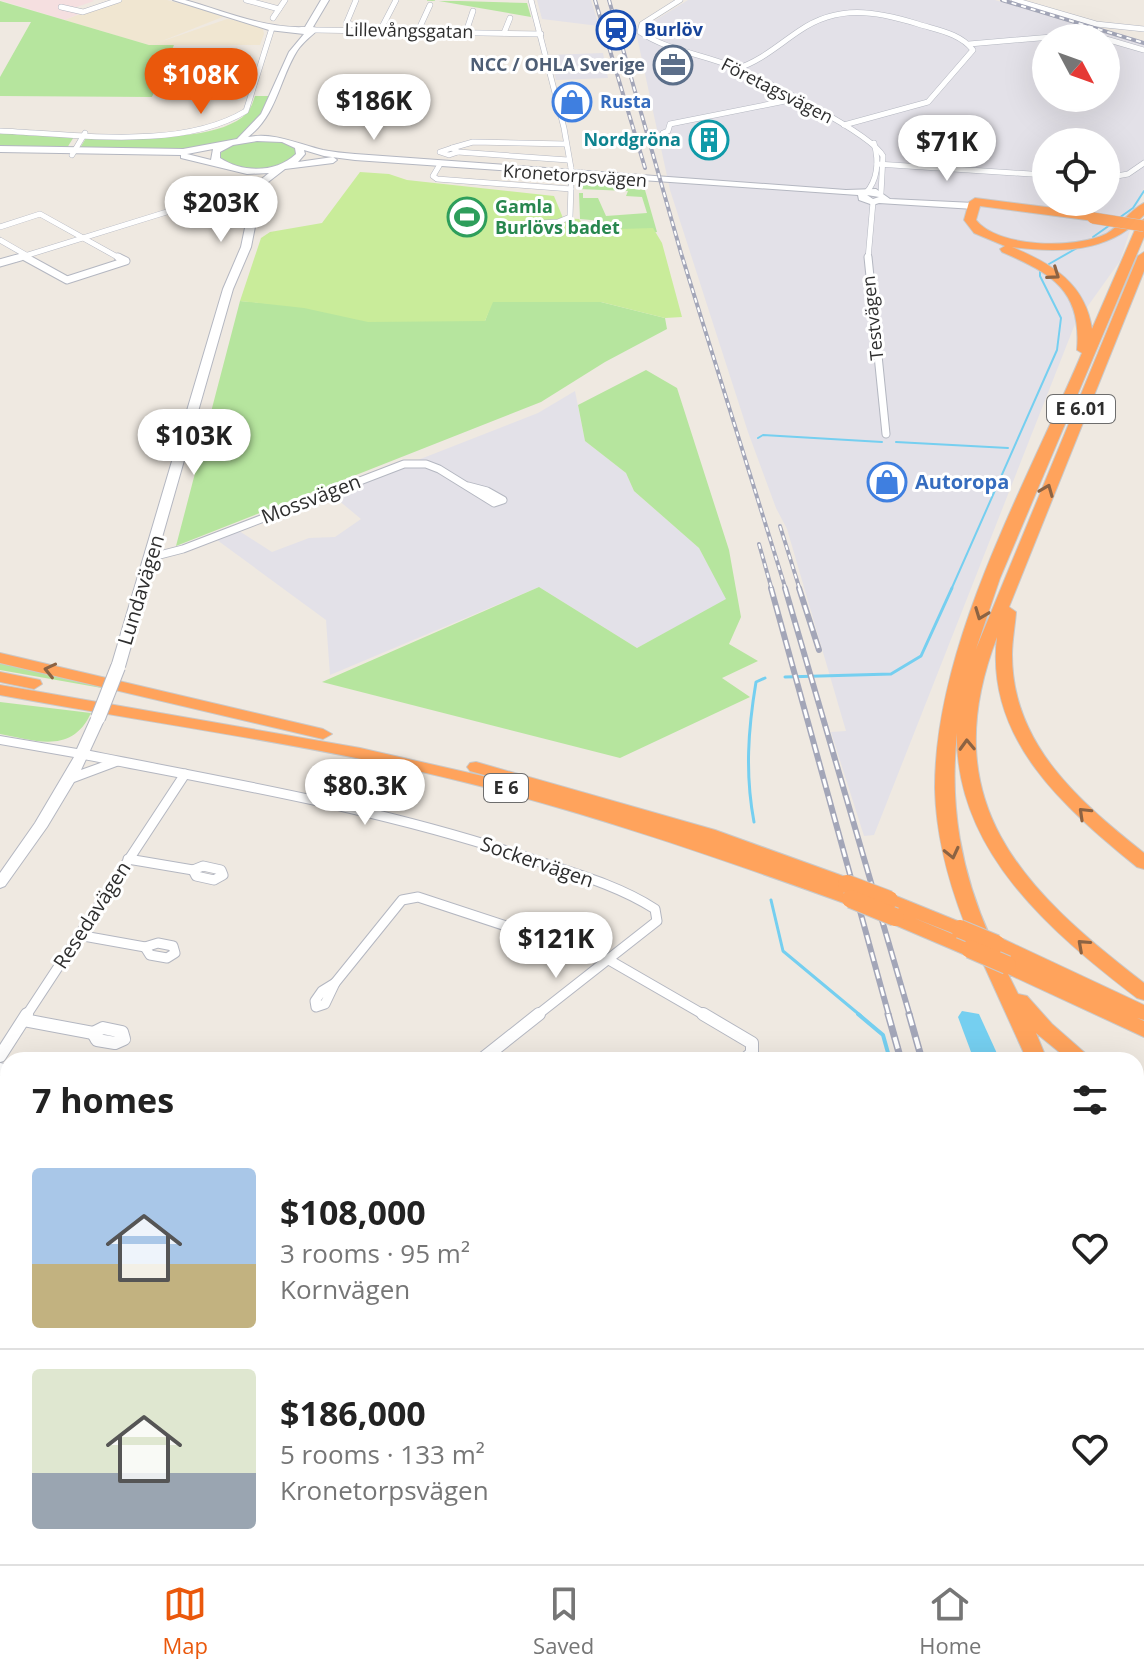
<!DOCTYPE html>
<meta charset="utf-8">
<style>
body{margin:0;font-family:"Open Sans",sans-serif;background:#f6f6f6;color:#222;height:100vh;display:flex;flex-direction:column;font-size:30px;white-space:nowrap}
*{box-sizing:border-box;margin:0}
p{font-size:26px;color:#767676}
.icon{flex:none;width:44px;height:44px;fill:none;stroke:currentColor;stroke-width:2;stroke-linecap:round;stroke-linejoin:round}
.map{position:relative;flex:1;overflow:hidden}
.drawer{position:absolute;left:0px;top:1052px;width:1144px;height:512px;display:flex;flex-direction:column;background:#fff;border-radius:24px 24px 0 0;box-shadow:0 8px 32px #0002}
.drawer>*{flex:none}
.needle{width:52px;rotate:131deg}
.fabs{position:absolute;left:1032px;top:24px;display:grid;gap:16px}
.fabs a{display:grid;place-items:center;width:88px;height:88px;border-radius:50%;background:#fff;box-shadow:0 8px 32px #0002;font-size:40px}
.price{position:absolute;translate:-50% -68px;padding:0 18px;border-radius:28px;background:#fff;color:#222;font-size:26px;line-height:52px;filter:drop-shadow(0 2px 4px #0008)}
.price::after{content:'';position:absolute;left:50%;top:48px;width:24px;height:18px;margin-left:-12px;background:inherit;clip-path:polygon(0 0,100% 0,50% 100%)}
.price.current{background:#ea580c;color:#fff}
ul{padding:0;list-style:none}
li{display:flex;align-items:center;gap:24px;height:200px;padding:0 32px}
li+li{border-top:2px solid #e0e0e0}
li span{display:grid;place-items:center;flex:none;width:224px;height:160px;border-radius:8px;color:#555}
li>.icon{margin-inline-start:auto}
span .icon{width:96px;height:96px;fill:#fffc;stroke-width:1}
li b{font-size:34px}
h2{display:flex;justify-content:space-between;align-items:center;height:96px;padding:0 32px;font-size:34px}
.menu{display:flex;justify-content:space-around;align-items:center;height:112px;border-top:2px solid #e0e0e0;background:#fff;font-size:22px;color:#767676}
.menu a{display:grid;justify-items:center;gap:4px}
.menu .current{color:#ea580c}
.map>svg:first-child{display:block}
</style>
<div class="map">
<svg width="1144" height="1564" viewBox="0 0 1144 1564">
<rect width="100%" height="100%" fill="#efe9e1"/>
<g fill="#e3e1e8" fill-rule="evenodd">
<polygon points="537,0 591,0 599,26 542,19"/>
<path d="M688,0H995L1144,45V188L1120,261L1075,324L874,835L864,836L831,732L846,731L787,529L776,508L748,432L670,190L636,32ZM1046,38H1106V98H1046ZM1046,142H1106V202H1046Z"/>
<polygon points="603,53 608,78 556,80 549,55"/>
<polygon points="575,391 585,441 626,473 634,491 699,548 727,599 637,648 539,587 330,675 326,620 217,540 239,531 272,552 309,538 335,537 361,519 331,494 538,413"/>
<polygon points="1144,1385 1144,1564 1114,1564 1112,1556 1136,1556 1136,1386"/>
</g>
<polygon fill="#f0e6d1" points="119,0 167,0 225,16 157,43 227,19 255,24 263,29 264,34 260,45 149,45 64,20"/>
<polygon fill="#f5dfe0" points="0,0 92,0 94,1 68,10 79,14 64,20"/>
<g fill="#b6e59e">
<polygon points="426,0 527,3 531,17 433,0"/>
<polygon points="0,1 149,45 174,45 152,97 0,96 0,77 31,22 0,22"/>
<path d="M255,96H270C267,103 265,113 261,120C234,163 124,149 80,148L86,138C126,136 217,144 247,113C251,108 253,102 255,96Z"/>
<polygon points="0,133 75,135 67,148 0,146"/>
<path d="M275,140L295,147L297,153C286,173 233,176 219,157C227,137 257,141 275,140Z"/>
<polygon points="580,182 637,186 634,189 645,190 657,232 638,234 609,230 602,221 580,219 579,193 583,193 583,198 598,198 606,216 647,213 642,197 626,196 628,191 578,189"/>
<polygon points="240,301 485,321 492,302 601,302 665,318 667,329 605,362 541,402 176,546"/>
<polygon points="646,370 677,388 729,550 741,617 729,644 758,661 722,678 750,697 620,758 322,682 539,587 637,648 726,599 699,548 634,491 626,473 585,441 578,405"/>
<polygon points="0,663 20,668 175,701 0,670"/>
<path d="M0,702L91,713C72,754 37,741 0,734Z"/>
</g>
<polygon fill="#c9ec9a" points="360,172 389,174 407,180 554,196 563,218 579,219 588,230 653,228 662,243 682,317 665,318 601,302 493,302 485,321 368,322 304,308 240,301 261,238 270,232 322,223"/>
<g fill="#75cff0">
<polygon points="962,1011 979,1014 1000,1060 974,1060 958,1017"/>
<polygon points="892,1556 993,1556 998,1564 890,1564"/>
</g>
<g fill="none" stroke-linecap="round" stroke-linejoin="round">
<g stroke="#75cff0" stroke-width="2">
<polyline points="1119,218 1133,208 1144,191"/>
<polyline points="1093,237 1110,225"/>
<polyline points="1049,264 1077,248"/>
<polyline points="758,438 763,435 882,442"/>
<polyline points="896,442 1008,448"/>
<polyline points="951,590 1057,350 1061,318 1040,276 1040,270"/>
</g>
<g stroke="#75cff0" stroke-width="3">
<polyline points="785,677 891,674 921,656 952,588"/>
<path d="M754,822C745,774 748,730 756,682L765,678"/>
<polyline points="771,900 783,951 861,1016"/>
</g>
<polyline stroke="#75cff0" stroke-width="4" points="858,1014 883,1035 890,1060"/>
<defs>
<g id="street-far3">
<polyline points="246,0 279,9"/>
<polyline points="531,0 564,128 571,168"/>
<path d="M680,0L642,24L640,32C668,51 703,54 733,67C762,79 871,133 883,156L881,193"/>
<polyline points="1014,0 1096,24 1144,29"/>
<polyline points="61,7 83,12 119,0"/>
<polyline points="273,18 285,0"/>
<polyline points="354,25 346,24 356,0"/>
<polyline points="381,29 396,0"/>
<polyline points="315,30 541,34"/>
<polyline points="418,31 430,5"/>
<polyline points="466,32 473,11"/>
<polyline points="504,33 510,18"/>
<polyline points="1106,39 1144,50"/>
<polyline points="969,44 1075,35 1103,38"/>
<path d="M736,69C761,61 778,45 799,31C838,4 876,11 918,24C937,30 960,33 973,50L928,102L844,125"/>
<path d="M0,131C75,134 180,151 246,111L272,28"/>
<polyline points="663,133 668,131 670,124 795,99"/>
<polyline points="452,148 473,142 566,144"/>
<polygon points="452,148 458,152 449,155 440,152"/>
<polyline points="458,152 568,160"/>
<polyline points="72,155 85,133"/>
<polyline points="877,164 1046,175"/>
<polyline points="439,166 433,176 437,179 571,189"/>
<polyline points="1106,178 1128,174 1144,163"/>
<path d="M866,193C878,179 879,161 874,143"/>
<polyline points="522,224 558,222 570,217 571,186"/>
<polyline points="0,227 40,214 121,259"/>
<polyline points="0,240 26,255"/>
<polyline points="24,256 28,259"/>
<polyline points="15,259 186,206 255,204"/>
<polyline points="868,259 873,202"/>
</g>
<g id="street-far2">
<polyline points="25,257 67,280 126,261 118,257"/>
<polyline points="868,257 886,434"/>
<polyline points="0,263 21,257"/>
<polyline points="152,557 183,549 404,464 426,464 439,469 494,503 503,500 487,491 468,486"/>
</g>
<g id="street-far1">
<path d="M82,754C233,784 385,809 531,859C573,873 618,885 655,909L657,921L536,1016"/>
<polyline points="128,859 193,870"/>
<polygon points="203,866 221,870 223,875 214,880 196,876 193,870"/>
<polyline points="78,935 145,947"/>
<polygon points="158,943 173,946 175,953 167,958 150,955 145,947"/>
<polygon points="335,983 325,1004 316,1007 315,1001 322,991"/>
<polyline points="335,983 402,900 418,897 609,960 706,1016"/>
<polyline points="26,1016 185,774"/>
</g>
<g id="street">
<polyline points="703,1014 752,1043 752,1053 744,1060"/>
<polyline points="24,1020 93,1033"/>
<polygon points="103,1028 122,1032 124,1039 115,1043 97,1040 93,1033"/>
<polyline points="0,1056 27,1014"/>
<polyline points="481,1060 539,1014"/>
<polyline points="0,1069 8,1071"/>
<polyline points="0,1161 8,1169"/>
<polyline points="0,1429 8,1440"/>
<polyline points="1109,1556 1111,1564"/>
<polyline points="104,1564 105,1556"/>
<polyline points="503,1564 511,1556"/>
</g>
<g id="secondary">
<path d="M173,0H185C224,11 265,29 305,27L321,0H329L313,27L319,29C311,36 303,42 297,51C279,80 277,115 248,137C275,132 297,144 323,150C333,152 344,153 355,154L846,190L876,189L890,199L974,203L979,206L974,209L879,203L873,205L859,200L858,195L355,160L324,156L304,150L305,154L298,162L333,157L337,160L333,163L285,169L263,186L251,247L233,289L125,667L118,671L113,670L111,667L223,289L241,247L254,185L269,173L247,174L181,158V155L0,152V146L183,149L237,139L261,114L289,52L304,34L269,30ZM257,141L282,142L295,148L296,154C276,173 243,173 220,158V152L233,145ZM213,149L211,160L187,154ZM867,195L879,197L873,199Z"/>
<polygon points="98,714 105,718 81,770 117,757 124,761 122,764 74,782 47,827 5,886 0,888 0,873 35,823 74,757 0,744 0,736 77,749 91,718"/>
<polygon points="1144,1365 1144,1381 1136,1383 1136,1367"/>
<polygon points="839,1556 861,1556 857,1564 835,1564"/>
</g>
<g id="highway">
<path d="M975,198L1094,213L1100,217L1094,221L980,206L976,220C998,248 1075,249 1106,234C1120,226 1130,210 1144,203V215L1140,219C1106,253 1057,253 1012,247C1052,264 1085,283 1092,329L1138,223L1144,219V237L1000,578L976,649L1138,256L1144,252V271L1009,607L1016,612C1015,626 1012,641 1012,655C1012,745 1080,802 1144,853V869L1137,867C1065,808 985,740 997,637C934,801 1020,888 1144,983V1000L1137,998C1051,932 955,851 957,733C949,806 961,872 991,939H1003L1144,1005V1020L1137,1018L1144,1021V1037L1008,974L1018,994L1027,996L1052,1024L1093,1060H1069L1036,1033L1047,1060H1027L978,952L970,956L963,954L888,922L885,917L888,912H901L882,904L879,900L882,896H896L965,924C948,880 936,836 935,788C935,643 1026,485 1082,353L1077,350C1082,290 1052,274 1002,252L1000,249L1005,246L974,233L964,220L969,202ZM914,918L960,936L968,931L974,943ZM998,953L1013,960H1001Z"/>
<polygon points="0,653 323,729 332,734 323,739 0,663"/>
<polygon points="0,672 40,680 42,684 34,689 0,682"/>
<path d="M0,685L360,748L513,783L470,771L467,767L470,763L476,762L715,830L854,880L857,884L854,888L843,889L858,895L861,899L851,905L844,903C719,858 593,814 464,782C311,744 155,724 0,695Z"/>
<polygon points="1136,1084 1144,1087 1144,1104 1136,1101"/>
</g>
</defs>
<use href="#street-far3" stroke="#b4b7c1" stroke-width="6"/>
<use href="#street-far2" stroke="#b4b7c1" stroke-width="9"/>
<use href="#street-far1" stroke="#b4b7c1" stroke-width="11"/>
<use href="#street" stroke="#b4b7c1" stroke-width="14"/>
<use href="#secondary" stroke="#b4b7c1" stroke-width="2"/>
<use href="#highway" stroke="#c9c9c9" stroke-width="2"/>
<use href="#street-far3" stroke="#fff" stroke-width="5"/>
<use href="#street-far2" stroke="#fff" stroke-width="7"/>
<use href="#street-far1" stroke="#fff" stroke-width="9"/>
<use href="#street" stroke="#fff" stroke-width="12"/>
<use href="#secondary" fill="#fff" fill-rule="evenodd"/>
<use href="#highway" fill="#ffa35c" fill-rule="evenodd"/>
<defs>
<g id="rail-far2">
<polyline points="595,0 645,168"/>
<polyline points="609,0 681,253 786,590"/>
<polyline points="1002,0 1144,43"/>
<polyline points="780,526 800,590"/>
<polyline points="759,544 772,590"/>
</g>
<g id="rail-far1">
<polyline points="771,588 889,1016"/>
<polyline points="785,588 910,1016"/>
<polyline points="799,588 819,650"/>
</g>
<g id="rail">
<polyline points="888,1014 901,1060"/>
<polyline points="909,1014 922,1060"/>
<polyline points="1055,1556 1057,1564"/>
<polyline points="1078,1556 1081,1564"/>
</g>
</defs>
<use href="#rail-far2" stroke="#a3a6b8" stroke-width="4"/>
<use href="#rail-far1" stroke="#a3a6b8" stroke-width="6"/>
<use href="#rail" stroke="#a3a6b8" stroke-width="7"/>
<use href="#rail-far2" stroke="#fff" stroke-width="2" stroke-dasharray="5" stroke-linecap="butt"/>
<use href="#rail-far1" stroke="#fff" stroke-width="3" stroke-dasharray="9" stroke-linecap="butt"/>
<use href="#rail" stroke="#fff" stroke-width="4" stroke-dasharray="12" stroke-linecap="butt"/>
<defs>
<polyline id="street-bridge" points="571,168 572,181"/>
<polyline id="secondary-bridge" points="98,718 118,667"/>
<polyline id="highway-bridge-far1" points="1093,218 1144,226"/>
<g id="highway-bridge">
<polyline points="847,884 889,900"/>
<polyline points="851,899 895,917"/>
<polyline points="960,929 996,944"/>
<polyline points="970,949 1007,965"/>
</g>
</defs>
<use href="#street-bridge" stroke="#b4b7c1" stroke-width="6" stroke-linecap="butt"/>
<use href="#secondary-bridge" stroke="#b4b7c1" stroke-width="16" stroke-linecap="butt"/>
<use href="#highway-bridge-far1" stroke="#c9c9c9" stroke-width="12" stroke-linecap="butt"/>
<use href="#highway-bridge" stroke="#c9c9c9" stroke-width="20" stroke-linecap="butt"/>
<use href="#street-bridge" stroke="#fff" stroke-width="5"/>
<use href="#secondary-bridge" stroke="#fff" stroke-width="14"/>
<use href="#highway-bridge-far1" stroke="#ffa35c" stroke-width="11"/>
<use href="#highway-bridge" stroke="#ffa35c" stroke-width="18"/>
</g>
<defs><path id="oneway-chevron" d="M-2-3.5L2.5 0L-2 3.5" fill="none" stroke-width="1.6" stroke-linecap="round" stroke-linejoin="round" transform="scale(2)"/></defs>
<g stroke="#8c6343">
<use href="#oneway-chevron" transform="translate(1054 274) rotate(35)"/>
<use href="#oneway-chevron" transform="translate(1047 490) rotate(-68)"/>
<use href="#oneway-chevron" transform="translate(981 614) rotate(111)"/>
<use href="#oneway-chevron" transform="translate(50 670) rotate(-167)"/>
<use href="#oneway-chevron" transform="translate(967 745) rotate(-92)"/>
<use href="#oneway-chevron" transform="translate(1084 813) rotate(-136)"/>
<use href="#oneway-chevron" transform="translate(952 853) rotate(77)"/>
<use href="#oneway-chevron" transform="translate(1083 945) rotate(-138)"/>
</g>
<defs>
<symbol id="station-ring" viewBox="-11 -11 22 22"><circle r="9.5" fill="#fff" stroke="#1a4fb4" stroke-width="1.5"/><path d="M-3-6H3Q5-6 5-4V2Q5 4 3 4L4.5 6H3L1.5 4h-3L-3 6H-4.5L-3 4Q-5 4-5 2V-4Q-5-6-3-6ZM-3.5-4v3h7v-3ZM-3.5 1v1.5H-2V1ZM2 1v1.5H3.5V1Z" fill="#1a4fb4"/></symbol>
<symbol id="office-ring" viewBox="-11 -11 22 22"><circle r="9.5" fill="#fff" stroke="#5c6f8a" stroke-width="1.5"/><path d="M-6-3h4V-5.5h4V-3h4V5H-6ZM-1-4.5V-3h2v-1.5ZM-6 0V1H6V0Z" fill="#5c6f8a"/></symbol>
<symbol id="shop-ring" viewBox="-11 -11 22 22"><circle r="9.5" fill="#fff" stroke="#3f7fe0" stroke-width="1.5"/><path d="M-5-2.5h2.3a2.7 3.5 0 0 1 5.4 0H5L5.5 6h-11ZM-1.5-2.5h3a1.5 2.3 0 0 0-3 0Z" fill="#3f7fe0"/></symbol>
<symbol id="building-ring" viewBox="-11 -11 22 22"><circle r="9.5" fill="#fff" stroke="#0f9aa8" stroke-width="1.5"/><path d="M-4-6H4V6H1V3H-1V6H-4ZM-2.5-4.3h1.7v1.8h-1.7ZM.8-4.3h1.7v1.8H.8ZM-2.5-1h1.7V.8h-1.7ZM.8-1h1.7V.8H.8Z" fill="#0f9aa8"/></symbol>
<symbol id="stadium-ring" viewBox="-11 -11 22 22"><circle r="9.5" fill="#fff" stroke="#2e9e5b" stroke-width="1.5"/><path d="M0-5a6.5 5 0 1 0 0 10a6.5 5 0 1 0 0-10ZM-3.5-1.8h7v3.6h-7Z" fill="#2e9e5b"/></symbol>
</defs>
<g fill-rule="evenodd">
<use href="#station-ring" x="594" y="8" width="44" height="44"/>
<use href="#office-ring" x="651" y="43" width="44" height="44"/>
<use href="#shop-ring" x="550" y="80" width="44" height="44"/>
<use href="#building-ring" x="687" y="118" width="44" height="44"/>
<use href="#stadium-ring" x="445" y="195" width="44" height="44"/>
<use href="#shop-ring" x="865" y="460" width="44" height="44"/>
</g>
<g text-anchor="middle" stroke-width="6" stroke-linejoin="round" paint-order="stroke">
<g font-size="18" font-weight="bold" fill="#164399" stroke="#fff" text-anchor="start">
<text x="644" y="36">Burlöv</text>
</g>
<g font-size="18" fill="#2e2e2e" stroke="#fff">
<text transform="translate(409 31) rotate(1)" y="6">Lillevångsgatan</text>
<text transform="translate(777 91) rotate(27)" y="6">Företagsvägen</text>
<text transform="translate(575 176) rotate(4)" y="6">Kronetorpsvägen</text>
<text transform="translate(873 318) rotate(-96)" y="6">Testvägen</text>
</g>
<g font-size="18" font-weight="bold" fill="#4e5e75" stroke="#fff" text-anchor="end">
<text x="645" y="71">NCC / OHLA Sverige</text>
</g>
<g font-size="18" font-weight="bold" fill="#366cbe" stroke="#fff" text-anchor="start">
<text x="600" y="108">Rusta</text>
</g>
<g font-size="18" font-weight="bold" fill="#0d838f" stroke="#fff" text-anchor="end">
<text x="681" y="146">Nordgröna</text>
</g>
<g font-size="18" font-weight="bold" fill="#27864d" stroke="#fff" text-anchor="start">
<text x="495" y="213">Gamla<tspan x="495" dy="21">Burlövs badet</tspan></text>
</g>
<g fill="#fff" stroke="#6d6d6d" stroke-width="2">
<rect x="1047" y="395" width="68" height="28" rx="6"/>
<rect x="484" y="774" width="44" height="28" rx="6"/>
</g>
<g font-size="18" font-weight="bold" fill="#2e2e2e">
<text x="1081" y="415">E 6.01</text>
<text x="506" y="794">E 6</text>
</g>
<g font-size="20" font-weight="bold" fill="#366cbe" stroke="#fff" text-anchor="start">
<text x="915" y="489">Autoropa</text>
</g>
<g font-size="20" fill="#2e2e2e" stroke="#fff">
<text transform="translate(311 499) rotate(-21)" y="7">Mossvägen</text>
<text transform="translate(141 590) rotate(-73)" y="7">Lundavägen</text>
<text transform="translate(537 862) rotate(19)" y="7">Sockervägen</text>
<text transform="translate(92 915) rotate(-57)" y="7">Resedavägen</text>
</g>
</g>
</svg>
<div class="fabs">
<a><svg class="needle" viewBox="-14 -14 28 28"><path d="M0-13l5 13h-10z" fill="#e53935"/><path d="M0 13l5-13h-10z" fill="#767676"/></svg></a>
<a><svg class="icon" aria-label="locate" viewBox="0 0 24 24"><circle cx="12" cy="12" r="6"/><path d="M12 2v4M12 18v4M2 12h4M18 12h4"/></svg></a>
</div>
<b class="price current" style="left:201px;top:116px">$108K</b>
<b class="price" style="left:374px;top:142px">$186K</b>
<b class="price" style="left:947px;top:183px">$71K</b>
<b class="price" style="left:221px;top:244px">$203K</b>
<b class="price" style="left:194px;top:477px">$103K</b>
<b class="price" style="left:365px;top:827px">$80.3K</b>
<b class="price" style="left:556px;top:980px">$121K</b>
<section class="drawer">
<h2>7 homes<svg class="icon" aria-label="filters" viewBox="0 0 24 24"><path d="M4 7h16M4 17h16"/><circle cx="9" cy="7" r="2"/><circle cx="15" cy="17" r="2"/></svg></h2>
<ul>
<li><span style="background:linear-gradient(#a9c7e8 60%,#c2b280 0)"><svg class="icon" aria-label="home" viewBox="0 0 24 24"><path d="M3 11l9-7 9 7M6 9v11h12V9"/></svg></span><div><b>$108,000</b><p>3 rooms · 95 m²</p><p>Kornvägen</p></div><svg class="icon" aria-label="heart" viewBox="0 0 24 24"><path d="M12 20l-8-8c-3-5 5-10 8-4 3-6 11-1 8 4z"/></svg></li>
<li><span style="background:linear-gradient(#dfe7d0 65%,#9aa5b1 0)"><svg class="icon" aria-label="home" viewBox="0 0 24 24"><path d="M3 11l9-7 9 7M6 9v11h12V9"/></svg></span><div><b>$186,000</b><p>5 rooms · 133 m²</p><p>Kronetorpsvägen</p></div><svg class="icon" aria-label="heart" viewBox="0 0 24 24"><path d="M12 20l-8-8c-3-5 5-10 8-4 3-6 11-1 8 4z"/></svg></li>
</ul>
</section>
</div>
<nav class="menu">
<a class="current"><svg class="icon" aria-label="map" viewBox="0 0 24 24"><path d="M3 6l6-2 6 2 6-2v14l-6 2-6-2-6 2zM9 4v14M15 6v14"/></svg>Map</a>
<a><svg class="icon" aria-label="saved" viewBox="0 0 24 24"><path d="M7 4h10v16l-5-4-5 4z"/></svg>Saved</a>
<a><svg class="icon" aria-label="home" viewBox="0 0 24 24"><path d="M3 11l9-7 9 7M6 9v11h12V9"/></svg>Home</a>
</nav>
